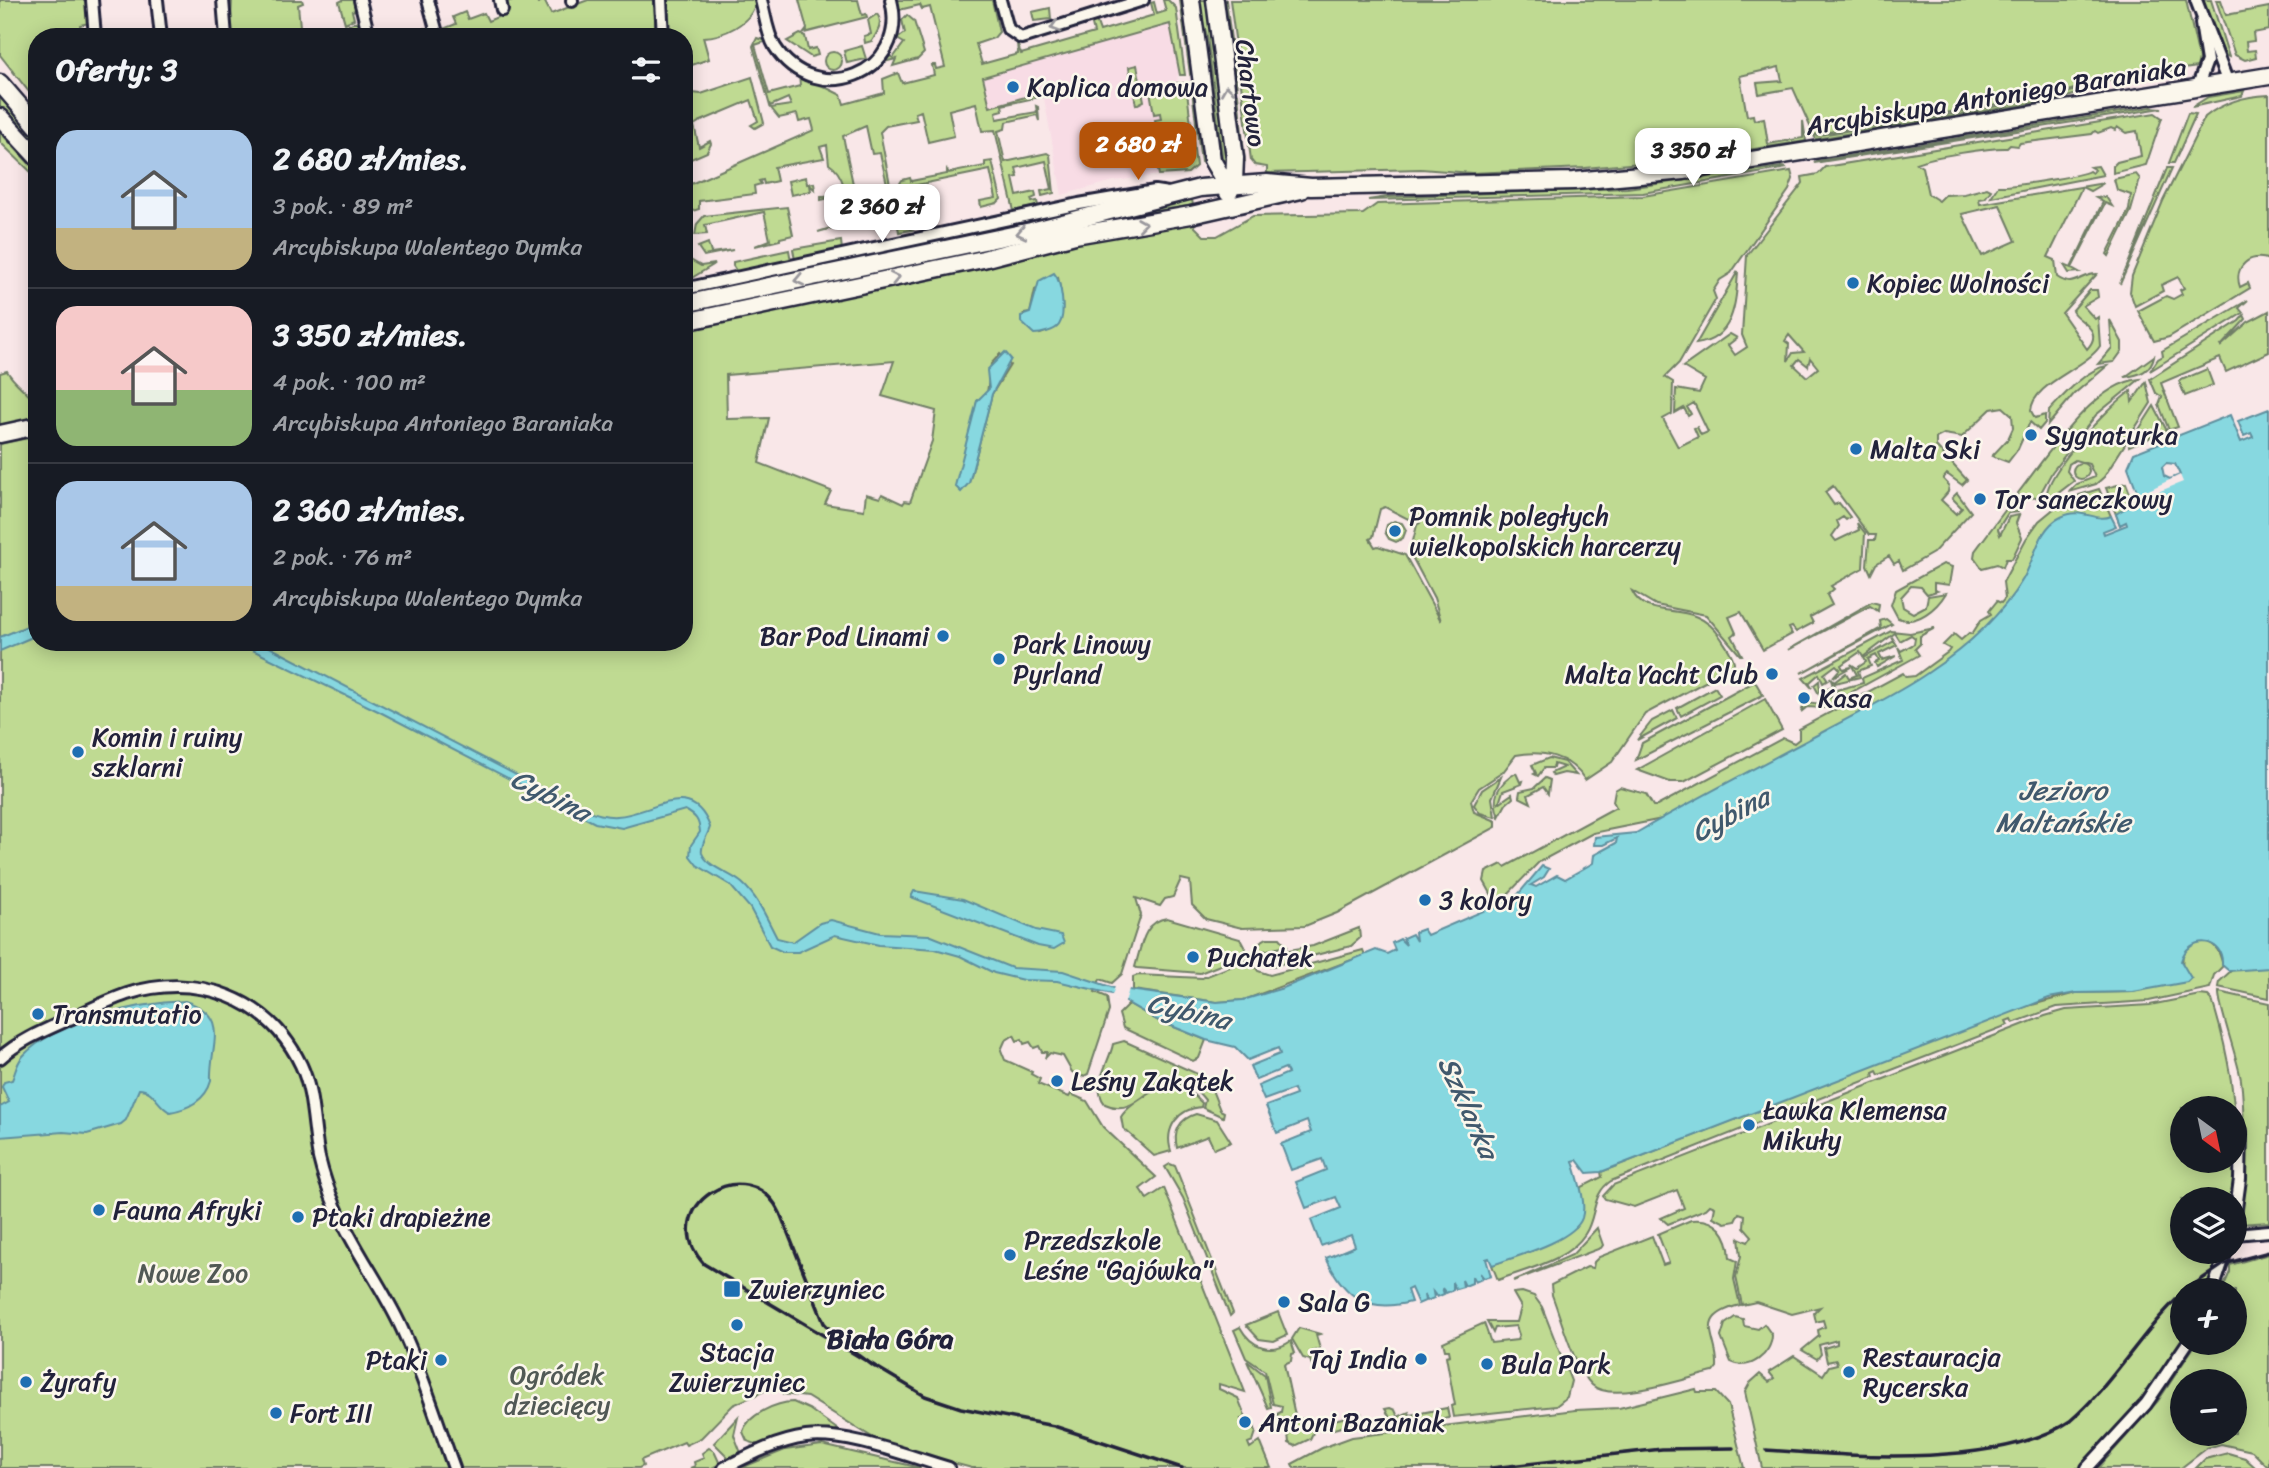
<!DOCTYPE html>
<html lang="pl">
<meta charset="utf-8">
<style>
body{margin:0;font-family:Sriracha,sans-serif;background:#20242c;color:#f1f3f6;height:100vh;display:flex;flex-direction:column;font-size:26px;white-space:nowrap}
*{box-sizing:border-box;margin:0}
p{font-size:23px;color:#9ea1a6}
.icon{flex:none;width:38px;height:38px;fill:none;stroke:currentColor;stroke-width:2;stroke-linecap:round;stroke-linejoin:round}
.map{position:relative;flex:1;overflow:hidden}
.side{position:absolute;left:28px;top:28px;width:665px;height:623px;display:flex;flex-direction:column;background:#171b24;border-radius:28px;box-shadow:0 4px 18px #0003}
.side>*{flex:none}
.needle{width:46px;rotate:147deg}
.buttons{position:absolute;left:2170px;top:1096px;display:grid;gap:14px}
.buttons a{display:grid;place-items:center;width:77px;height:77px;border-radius:50%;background:#171b24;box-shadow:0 4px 18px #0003;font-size:35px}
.price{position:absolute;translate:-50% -60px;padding:0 16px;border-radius:14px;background:#fff;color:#222;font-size:23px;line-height:46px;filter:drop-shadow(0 2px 4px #0008)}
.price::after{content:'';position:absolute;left:50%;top:42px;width:21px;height:16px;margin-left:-10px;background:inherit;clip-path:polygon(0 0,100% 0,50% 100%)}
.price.selected{background:#b45309;color:#fff}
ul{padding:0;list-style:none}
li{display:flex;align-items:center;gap:21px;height:175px;padding:0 28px}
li+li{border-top:2px solid #363941}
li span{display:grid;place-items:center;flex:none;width:196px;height:140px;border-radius:21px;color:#555}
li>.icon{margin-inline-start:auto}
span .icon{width:84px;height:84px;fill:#fffc;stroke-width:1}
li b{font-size:30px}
h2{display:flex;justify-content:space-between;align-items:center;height:84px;padding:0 28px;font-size:30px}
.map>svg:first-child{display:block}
</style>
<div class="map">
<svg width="2269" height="1468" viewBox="0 0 2269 1468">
<rect width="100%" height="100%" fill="#f9e7e8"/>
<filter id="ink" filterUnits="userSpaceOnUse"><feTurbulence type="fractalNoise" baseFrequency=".0143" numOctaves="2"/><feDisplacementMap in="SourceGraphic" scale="14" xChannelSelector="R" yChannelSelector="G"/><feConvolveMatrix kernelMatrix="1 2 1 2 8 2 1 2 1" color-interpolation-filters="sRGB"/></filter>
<g filter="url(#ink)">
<polygon fill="#f8dce5" points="1174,21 1181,73 1178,74 1172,134 1152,136 1159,175 1114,181 1062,195 1043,93 990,107 983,77"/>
<g fill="#bfda92" stroke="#707e66" stroke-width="2" fill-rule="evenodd">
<polygon points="0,0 87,0 89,23 80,25 81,33 90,32 90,37 37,37 37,102 0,55"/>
<polygon points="232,0 302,0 303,3 298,5 301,37 283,37 282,33 230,37"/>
<polygon points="343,0 356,0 358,9 352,11 354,19 345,23 339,2"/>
<polygon points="536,0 538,3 544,0 551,14 588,0 654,0 656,37 416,37 416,32 425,28 428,35 456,24 453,17 465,12 468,19 484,13 488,21 500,16 504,1"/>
<path d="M667,0H756C753,24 721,37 703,37L709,59L689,66V82L693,93L701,94L752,77L764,123L755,128L751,125L758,121L751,100L699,122L694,125L699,147L710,141L711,144L707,152L684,162V37H669Z"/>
<polygon points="799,0 858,0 862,15 866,14 867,17 804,33 807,29"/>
<path d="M897,0H992L999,32L994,38L976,44L982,64L1018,54L1017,43L1021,54L1094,33L1091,21L1096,20L1100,31L1154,15L1151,3L1154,2L1157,14L1166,11L1163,0H1168L1176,8L1185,75H1180L1170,24L983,77L990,107L1043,92L1044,96L1002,105L1003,110L996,112L997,119L1037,112L1036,106L1038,107L1039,121L1037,115L1006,122L1005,129L998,131L1005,162L1047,153L1050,155L1054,193L1042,196L1041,191L1052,189L1046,161L1016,168L1018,177L1013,178L1017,196L1035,192L1036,197L1031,199L1032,202L1037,201L1038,206L1014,211L995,130L982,131L976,103L949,110L954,136L928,142L921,111L915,113L917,120L886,126L880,132L897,221L912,230L899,232L897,221L887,223L881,198L856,203V191L858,195L884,189L887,184L880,153L872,154L866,126L843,136L853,184L846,188L852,227C848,207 847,175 829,164L827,145L820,147L824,158L774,167L777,181L764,184L763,180L759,181L761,184L754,186L755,194L699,201V209L689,212L684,220V187L814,130L811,119L799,122L797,114L779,118L771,108L791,105L788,98L770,106L753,46L757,38L767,41L755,45L769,94L800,86L799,74L841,95L844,104L884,93L883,79L898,73L902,83L934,75L932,65H935L936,69L945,67L930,7L922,9L920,5L899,10Z"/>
<polygon points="1180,0 1185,0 1194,70 1190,74"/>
<polygon points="1197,0 1209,0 1230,162 1223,163 1207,36"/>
<polygon points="1220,0 1226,0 1237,88 1234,88"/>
<polygon points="1230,0 2186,0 2199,58 2197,67 2101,81 2061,93 1934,115 1919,114 1814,135 1793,88 1759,94 1757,83 1782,81 1779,67 1740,76 1747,116 1753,115 1754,120 1764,118 1768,144 1803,138 1803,121 1806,141 1696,158 1585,168 1472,173 1421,169 1267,173 1267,167 1255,165 1251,160"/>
<polygon points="2202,0 2211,0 2229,57 2223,54"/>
<polygon points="2216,0 2221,0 2226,15 2269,7 2269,30 2253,33 2254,41 2246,42 2247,51 2255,50 2256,57 2245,60 2235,55"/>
<polygon points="1050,8 1051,19 1034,21 1032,12"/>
<path d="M877,14C884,23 877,33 872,41L865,43L864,36L871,34L868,20Z"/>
<polygon points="907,15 914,21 924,53 918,59 893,66 896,59 884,62 888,55 893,58 904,43 897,39 905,33 902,20"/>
<polygon points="361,20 365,37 347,37 345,26"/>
<polygon points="800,34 805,36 808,50 816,48 818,55 811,57 787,41"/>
<polygon points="862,46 866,59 847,63 844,51"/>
<circle cx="833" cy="61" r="9"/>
<polygon points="1137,65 1144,101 1136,105 1129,67"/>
<polygon points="1174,83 1186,83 1196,166 1188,173 1159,175 1150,131 1157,130 1155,120 1161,119 1160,113 1154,114 1150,91 1154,87 1156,95 1175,91"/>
<polygon points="1191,83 1196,86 1205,165 1201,162"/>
<polygon points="2088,86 2089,90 2064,98 1816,139 1814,136 1901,122 1914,117 1934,117 2061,95"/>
<polygon points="2244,91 2242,96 2192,107 2208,97"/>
<polygon points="0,93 37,134 37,149 0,108"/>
<polygon points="1235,94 1238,94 1245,162 1241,156"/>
<path d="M2269,95V260C2250,252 2233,267 2240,287L2248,283L2250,288L2169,337L2154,341L2138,311L2166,296L2173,299L2182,294L2180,290L2184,288L2178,277L2161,285L2163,291L2135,306L2130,292L2132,276L2163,201L2205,117C2223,102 2246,96 2269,95Z"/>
<polygon points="2151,107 2162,108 1814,163 1817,161"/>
<path d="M2155,113L2162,118L2146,165L2113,173V166L2117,162L2141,156L2137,131L2126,133L2117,127L2115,130L2111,128L2098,133L2095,131L2092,134L2020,143L2018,146L2010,145L2007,148C1992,147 1931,157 1916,163L1922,167L1928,194L1939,201L1945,195L1964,194L1987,188L1991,190L1985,198L1979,199L1980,204L2104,183L2090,191L2082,187L2048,257L2055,260L2057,277C2075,290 2081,273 2097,274L2062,313L2087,349C2106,329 2076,321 2072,311L2090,290H2097L2098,297L2083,306L2095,319L2098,317L2100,346C2085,369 2032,383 2031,411L2035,418L2045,415V423L2039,430L2030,422L2018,449L2008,462L1992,456L2008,439L2013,428L2012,415L2003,407L1991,409L1962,437L1944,434L1936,438V446L1967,480L1962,485L1947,474L1943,479L1949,485L1948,492L1941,500L1956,514L1962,508L1952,498L1957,493L1971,512L1933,553L1903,570L1899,561L1894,564L1889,556L1876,564L1871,574L1867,565L1869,540H1875L1876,535H1869L1833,486L1825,492L1834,505L1839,503L1850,517L1846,520L1843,517L1837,521L1839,526L1832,536L1836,541L1859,530L1857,523L1865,533L1863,568L1831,586L1834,589L1827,595L1832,605L1810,617L1813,623L1796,632L1792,627L1789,628L1792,634L1763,650L1741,612L1729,617L1736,633L1732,636L1742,655H1740L1706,615L1656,605L1632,591C1648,625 1694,595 1721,638C1726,646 1732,653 1734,662L1733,667L1645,714L1612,762L1585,780C1570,756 1543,750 1516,755L1503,772L1479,788L1471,801L1474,812L1496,821V827L1337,913L1305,926L1242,928L1206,919L1192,905L1190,881L1181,879L1173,897L1165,899L1160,906L1136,898L1141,915L1122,974L1112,983L1100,979L1095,992L1107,997L1109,1011L1088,1074L1082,1077L1072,1072L1063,1056L1050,1053L1045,1058L1047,1052H1042L1039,1046L1034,1048L1030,1042L1024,1044L1022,1039L1017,1041L1014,1035L1005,1041L1001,1050L1005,1060L1032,1072L1031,1074L1040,1079L1038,1084L1069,1097L1071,1094L1087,1101L1103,1127L1156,1177L1140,1189L1147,1199L1164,1188L1245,1392L1219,1384V1389L1238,1398L1246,1418L1241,1419L1244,1425L1253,1422L1256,1432L1253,1441L1248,1443L1250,1448L1260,1441L1271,1468H972L885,1445L807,1397L783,1394L780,1384L733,1405L701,1438L686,1445L684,1442L641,1460L643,1466L639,1468H0V444L37,436V642H684V328L1062,243L1196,219L1195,227L1204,236H1217L1253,216L1363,214L1377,204L1643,196L1791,171L1793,179L1789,190L1731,273L1720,280L1713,291L1716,299L1679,363L1665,377L1673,382L1672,414L1663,419L1678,447L1698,437L1694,428L1697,427L1701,435L1708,432L1694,403L1687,407L1691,414L1688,416L1684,408L1675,413L1676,389L1699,393L1705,380L1683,367L1730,334L1737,338L1728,345L1735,355L1747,347L1742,335L1747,255L1803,183L1802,177L1818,174L1825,167ZM2000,205L2016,241L1982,256L1962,214ZM1058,277C1060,290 1068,316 1056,327C1052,330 1045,332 1040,334L1024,314L1030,313L1035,290ZM1789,335L1804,352L1793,353L1788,361L1789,344L1785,341ZM1000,354L1010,365L992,394L969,483L971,432L977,401L987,393L991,364ZM1810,358L1818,368L1807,377L1794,365L1799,359L1808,366ZM894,361L882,396L936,411L932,441L910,502L905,501L903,504L882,494L880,498L866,494L864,510L825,504L831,491L759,463L769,418L727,419L726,375ZM1385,507L1408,519L1416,515L1420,523L1417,525L1410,553L1434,598L1441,621L1405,555L1378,546L1375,547L1370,539L1373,537L1380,509Z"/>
<polygon points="2188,113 2196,114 2174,163 2169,163"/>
<polygon points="0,132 37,172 37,178 0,142"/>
<polygon points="992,161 1001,199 997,203 981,207 980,201 996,198 990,170 907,187 908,196 903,198 899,185 902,180 910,178 911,181 947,174 947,170 949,173 985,166 985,162"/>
<path d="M2098,166L2103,175L1991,197L1998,186C2009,187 2081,176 2089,171L2092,173L2095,170L2090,167Z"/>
<polygon points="1781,167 1787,168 1643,193 1368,200 1387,197 1627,188"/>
<polygon points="2167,168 2172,168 2120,284"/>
<polygon points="2136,174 2140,179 2131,211 2109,256 2107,254 2129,210 2131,195 2117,190 2114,179"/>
<polygon points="806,177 807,184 814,183 815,190 810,185 811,191 791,195 788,181"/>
<polygon points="1191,195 1193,205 1108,219 1033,240 684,316 684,310"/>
<polygon points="835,196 843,225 818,232 840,225 834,197 821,200 821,197"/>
<polygon points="2106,197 2112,206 2105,203 2072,268 2079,272 2069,273 2064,265 2071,268 2103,202 2096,198"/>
<polygon points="787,207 793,235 780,238 780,240 755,246 770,240 764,212 705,225 707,234 695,235 697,224 704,216"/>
<polygon points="1081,210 1079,213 690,296 697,290"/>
<polygon points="684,223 687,258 701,266 715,264 690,279 690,283 684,283"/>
<polygon points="841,241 842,250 795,260 793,249"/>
<polygon points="708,243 711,253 733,250 704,256 698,247"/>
<polygon points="789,250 791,261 737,272 733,266 733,262"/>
<path d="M1738,271C1736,301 1735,339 1696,344Z"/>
<polygon points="2248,300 2239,308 2243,313 2150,371 2158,359 2163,356 2162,351"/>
<polygon points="2269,311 2269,352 2226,372 2220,358 2161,383 2178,427 2169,430 2159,405 2162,397 2156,393 2150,379 2239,321 2244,315 2246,319 2220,347 2248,322"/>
<polygon points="2110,320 2122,342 2122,351 2114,362 2098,364 2112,348"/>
<path d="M2154,356C2151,371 2140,375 2125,377Z"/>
<path d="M2107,366L2074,394L2048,425L2049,411C2063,396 2087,368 2107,366Z"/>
<polygon points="2207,369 2213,385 2185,396 2179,381"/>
<path d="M7,371C18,390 37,393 37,418L0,425V373Z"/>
<path d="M2140,379L2096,415L2052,472L2038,498L2019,497L2018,493C2047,456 2093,383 2140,379Z"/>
<path d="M2146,382L2151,403L2104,477L2096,484L2069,492L2077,484L2095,477L2089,464L2075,460L2069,464L2067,471L2074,481L2057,494L2046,497C2048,470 2108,407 2131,391L2132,402Z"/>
<polygon points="2154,406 2167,431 2129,446 2129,445"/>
<circle cx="2081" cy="471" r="8"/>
<polygon points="2126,483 2133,501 2140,499 2120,525 2106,488"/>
<polygon points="2099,489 2111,516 2034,561 2015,600 1940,669 1935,668 1930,672 1931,675 1662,819 1593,833 1539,862 1504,898 1494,899 1484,881 1486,872 1502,864 1505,867 1616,807 1613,801 1615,790 1620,787 1646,794 1653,806 1657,806 1783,738 1794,743 1799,739 1799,729 1903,673 1906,677 1915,676 1948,652 1950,649 1943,645 1954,634 1961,640 1969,633 1972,634 1981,620 1991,614 1989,611 1997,601 2001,603 2005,598 2003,582 2026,539 2039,521 2062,502 2070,508 2076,507 2079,495"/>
<polygon points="2016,503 2018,512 2008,513 1998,529 2000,535 2009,517 2019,515 2016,523 2022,538 2012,559 2006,559 2003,567 1997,564 1982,568 1974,557 1975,551 2009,505"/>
<polygon points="1394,521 1402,523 1406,530 1403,538 1396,542 1389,539 1385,532 1387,525"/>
<path d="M1943,564L1952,567L1949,585L1934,583V590L1937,591L1927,594L1921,587L1911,586L1901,597L1903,607L1913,613L1926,606L1928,596L1946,593C1937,608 1917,626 1898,618L1891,605L1896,590Z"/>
<polygon points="1872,602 1879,604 1878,611 1870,606 1788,650"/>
<polygon points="1886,619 1892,624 1801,673 1881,628 1880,621"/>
<polygon points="1935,628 1920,636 1920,644 1915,649 1919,655 1912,659 1823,708 1807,707 1801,712 1805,702 1822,704 1822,699 1838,696 1836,690 1863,683 1862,678 1903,660 1898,647 1901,651 1914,644 1915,638 1911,635 1900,641 1895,633 1863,657 1860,652 1841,665 1843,669 1851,667 1833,677 1840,669 1836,665 1824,674 1828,680 1823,683 1819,674 1809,683 1812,688 1803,678 1891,631 1910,633"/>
<polygon points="1892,637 1897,645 1879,654 1882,660 1896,656 1877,667 1875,663 1879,661 1876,655 1868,659 1871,666 1858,671 1860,677 1835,683 1831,692 1820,696 1814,685 1819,681 1820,691 1833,686 1830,677 1834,682 1846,673 1849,678 1857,675 1851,664 1857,668 1866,662 1864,658 1894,641"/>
<polygon points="1753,678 1763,695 1636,760 1642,743 1752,683"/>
<polygon points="1715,687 1720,695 1681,716 1677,708"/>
<polygon points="1765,699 1782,730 1684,782 1670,782 1637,770"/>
<polygon points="1673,710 1677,718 1637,740 1652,721"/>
<polygon points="1549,758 1564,762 1576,775 1564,773 1553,776 1551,773 1564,767 1554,764 1553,768 1544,768 1538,776 1534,774 1536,773 1532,765"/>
<path d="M1516,773L1520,782L1523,781L1522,784L1503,791L1499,803L1512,794L1513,798L1506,804L1499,817C1491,798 1498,783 1516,773Z"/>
<polygon points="1501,777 1492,798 1495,817 1480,813 1474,805 1482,790"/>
<polygon points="1545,778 1550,780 1548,794 1543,787 1528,795 1531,803 1519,797 1520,791 1534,788"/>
<path d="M1167,918L1240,939L1248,954L1200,973L1137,968L1135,967C1141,948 1143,921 1167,918Z"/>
<polygon points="1359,928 1360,938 1351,946 1273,966 1265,965 1259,955 1313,946"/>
<polygon points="1267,938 1280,938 1287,946 1258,952 1260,942"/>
<path d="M2204,941C2218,944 2220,954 2223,966L2214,975L2210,988L2149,1001L2057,1007L2013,1023L2011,1019L2006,1021L2008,1025L1879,1075L1877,1071L1873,1073L1874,1077L1752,1125L1751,1121L1746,1123L1747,1127L1611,1181C1591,1194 1597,1216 1585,1234C1568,1261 1526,1269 1498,1280L1492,1265L1516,1256L1583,1207L1580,1188L1602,1177L1601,1172L2017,1009L2076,993L2133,992L2191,978L2182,968L2183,952L2194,942Z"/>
<polygon points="1363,950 1365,955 1244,1000 1217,1002 1133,990 1133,977 1138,975 1202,978 1250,959 1258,971 1270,975"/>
<polygon points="2234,968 2269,968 2269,998 2218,987 2219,982"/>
<path d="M2219,992L2269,1003V1222L2240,1224L2239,1222C2240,1174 2247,1128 2241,1080C2238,1059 2218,1005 2219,992Z"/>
<path d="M2200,995L2208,996L2212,1000C2233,1066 2241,1130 2234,1199H2182V1251H2221L2208,1290H2182V1342L2148,1393L2081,1468H1762L1745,1392L1750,1383L1760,1374L1769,1382L1774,1378L1769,1372L1794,1356L1823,1375L1829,1366L1837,1364L1836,1360L1827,1362L1824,1348L1837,1344V1340L1819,1345L1821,1354L1817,1359L1802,1350L1819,1336L1818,1330L1825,1327L1823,1320L1816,1322L1814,1313L1820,1307L1792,1314L1756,1302L1742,1305L1736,1277L1741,1256L1739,1238L1748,1242L1752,1236L1744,1227L1745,1215L1739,1213L1735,1221L1725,1223L1713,1217L1715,1207L1710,1205L1706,1209L1668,1224L1661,1218L1684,1208L1677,1190L1634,1207L1605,1199L1603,1196L1613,1185L2045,1016L2066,1010L2150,1005ZM2182,1108H2235V1160H2182Z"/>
<polygon points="1129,1004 1157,1020 1206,1040 1199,1058 1193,1061 1123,1028 1119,1014"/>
<path d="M1124,1041L1202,1076L1210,1085L1220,1110L1224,1112L1223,1117L1203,1108L1205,1100C1160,1044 1147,1124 1105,1104C1090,1086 1110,1062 1113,1044Z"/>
<path d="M1165,1082L1182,1084L1202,1103L1201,1107C1178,1109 1164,1128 1171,1151L1154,1156L1123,1128L1121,1117C1128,1104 1153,1093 1165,1082Z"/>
<path d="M1196,1114L1217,1120L1231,1142L1214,1149L1208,1136L1177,1148C1173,1132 1179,1119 1196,1114Z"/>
<polygon points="1170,1164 1175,1166 1233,1313 1230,1316 1183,1198 1165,1167"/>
<path d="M1691,1220C1718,1217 1729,1235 1730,1258L1737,1261L1734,1279L1740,1305C1691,1318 1719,1337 1717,1367L1713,1372C1686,1378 1612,1404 1592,1385C1574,1368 1561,1318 1552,1295L1551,1285L1587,1267L1593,1268L1594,1262L1599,1257L1652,1236L1663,1265L1669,1263L1658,1234Z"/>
<polygon points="1597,1228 1603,1245 1601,1248 1513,1281 1572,1255"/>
<path d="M2269,1254V1468L2252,1451L2221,1444L2207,1448L2181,1468H2098L2158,1401L2197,1342H2235V1290H2222L2230,1272V1265ZM2182,1381H2235V1433H2182Z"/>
<polygon points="1522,1292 1534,1296 1542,1307 1571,1381 1567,1397 1556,1406 1453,1417 1451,1406 1455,1405 1446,1356 1450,1355 1449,1350 1445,1350 1443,1342 1484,1323 1491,1343 1517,1340 1519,1335 1516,1326 1495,1328 1493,1333 1487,1322 1517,1322 1521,1307 1513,1293"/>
<polygon points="1278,1312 1287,1335 1274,1341 1259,1339 1246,1325"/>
<path d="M1735,1317L1743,1319L1744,1326L1758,1329L1764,1324L1772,1335C1772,1354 1749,1372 1731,1362L1721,1337L1725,1324Z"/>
<path d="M1240,1327C1251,1347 1271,1355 1291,1341L1295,1353L1292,1354L1291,1361L1284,1364L1296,1420L1308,1418L1313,1433L1310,1439L1295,1446L1289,1443L1288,1433L1277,1414L1281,1412L1282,1406L1273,1404L1265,1371L1246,1358L1234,1330Z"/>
<polygon points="1299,1328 1320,1334 1316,1335 1320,1349 1313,1351 1314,1371 1310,1360 1303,1358 1292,1339"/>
<polygon points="1247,1361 1265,1375 1271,1407 1268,1408"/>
<polygon points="1696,1389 1697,1392 1716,1392 1728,1405 1744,1468 1294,1468 1292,1464 1322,1448 1352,1437 1575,1410 1619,1408"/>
<path d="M793,1402L809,1409L844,1434L803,1432L759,1445L747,1441L743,1432C747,1415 777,1402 793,1402Z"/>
<polygon points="1390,1408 1395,1410 1398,1417 1409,1412 1410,1415 1447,1408 1449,1418 1400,1425 1392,1421 1385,1409"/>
<polygon points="1361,1414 1357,1423 1334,1429 1324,1422"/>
<polygon points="738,1417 734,1435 741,1453 730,1459 714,1443"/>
<polygon points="822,1445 921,1468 741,1468 785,1450"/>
<polygon points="709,1448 714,1451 720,1464 712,1468 690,1468 695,1466 694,1462 704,1458 702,1453"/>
<polygon points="2228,1453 2245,1458 2256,1468 2196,1468 2205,1459"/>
</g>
<g fill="#87d8e0" stroke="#5f8f9e" stroke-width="2" fill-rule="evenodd">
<path d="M1054,273C1062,282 1066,315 1059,325C1055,331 1040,334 1034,334L1021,322V316L1030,313L1039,281Z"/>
<polygon points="1005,352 1011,359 992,394 969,483 961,492 955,486 977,401 989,389 987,370"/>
<path d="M2269,409V968L2229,971L2222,965C2224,936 2188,935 2181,961L2191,978L2187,982L2133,992L2076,993L2049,998L1601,1172L1587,1173L1577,1160L1573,1161C1577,1176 1587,1202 1582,1218C1574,1241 1514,1257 1492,1265L1489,1258L1486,1259L1491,1276L1484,1278L1480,1273L1482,1279L1475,1282L1472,1276V1283L1465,1286L1462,1280L1463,1287L1456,1289L1453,1284V1290L1446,1293L1442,1288L1444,1294L1437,1297L1433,1292L1434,1298L1427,1301L1424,1295L1425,1301L1418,1304L1411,1288L1407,1290L1411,1302C1367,1313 1345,1298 1326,1258L1355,1246L1351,1235L1321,1246L1311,1220L1341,1208L1336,1197L1306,1208L1296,1182L1326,1170L1322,1159L1291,1170L1281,1144L1311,1132L1307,1121L1277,1133L1266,1106L1296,1095L1294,1089L1264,1100L1258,1086L1288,1073L1285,1068L1256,1080L1250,1066L1280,1054L1278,1048L1248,1060L1235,1047L1206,1040L1157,1020L1112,994L1057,981L1023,980L994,973L960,956L935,949L879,945L835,935L798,952H783L770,946L750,908L730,885L697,865L690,856L691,845L700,832C699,820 696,816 685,810L622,828L595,823L378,711L236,642H260L580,808C592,812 604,817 617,816C653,814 691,777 710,827C708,835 700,846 702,853C707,867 731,873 742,883C758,897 767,919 777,938L793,942L820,923L831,920L880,933L929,935L1012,968L1063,971L1114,988L1217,1002L1243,1000L1283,988L1376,950L1387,954L1395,950L1392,943L1400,939L1406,945L1403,938L1412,934L1416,941L1415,932L1423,929L1427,935L1516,897L1542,866L1549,869L1544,877L1531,885L1536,887L1557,875L1565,879L1593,863L1594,855L1616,843L1617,838L1603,845H1594L1595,837L1636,833C1700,796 1767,762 1832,727C1865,709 1899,693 1929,672C1965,648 2001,616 2023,579C2035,559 2038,528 2061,517C2082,506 2096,523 2111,516L2116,526L2103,531L2104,534L2127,525L2126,522L2120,525L2116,514L2140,499L2128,467L2134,453L2230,415L2241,442L2253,437L2251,433L2244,436L2238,421ZM2166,463L2175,464L2180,475L2170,479L2164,476L2162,467Z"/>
<polygon points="37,622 37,635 0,651 0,637"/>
<polygon points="914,891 963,899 1036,930 1061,935 1064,943 1054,949 1038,946 911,897"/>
<path d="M185,1001C232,1016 209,1045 211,1081C206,1100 188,1109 170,1112C157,1106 154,1089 139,1089L126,1120L121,1124L87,1134L63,1132L0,1137V1107L9,1102L2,1087L4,1082L12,1080C16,1071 16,1064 23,1056C55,1021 139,1003 185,1001Z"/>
</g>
<g fill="#f9e7e8">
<polygon points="2180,475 2183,482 2140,499 2138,495"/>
<polygon points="1116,984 1130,986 1124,1005 1111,998"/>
</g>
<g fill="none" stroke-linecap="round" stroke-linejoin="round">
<defs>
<g id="street">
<polyline points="92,0 95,37"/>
<polyline points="157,0 161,37"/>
<polyline points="223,0 226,37"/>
<polyline points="360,0 369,37"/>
<polyline points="428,0 437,33"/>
<polyline points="500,0 502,10"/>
<polyline points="572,0 572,1"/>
<polyline points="661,0 663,37"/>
<path d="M761,0C765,15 767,34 775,47C815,109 910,75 891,0"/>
<polyline points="1000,0 1008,29 1021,38 1143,0"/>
<polyline points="2196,0 2228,83"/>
<polyline points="2197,88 2207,61 2201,23"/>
<polyline points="684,289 1079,204 1155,191 1168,193"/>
<path d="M0,1058C21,1039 48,1029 74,1017C91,1009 109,1000 127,994C197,972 269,998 301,1065C314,1093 313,1128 319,1158C323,1175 329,1192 336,1208C354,1250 383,1287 402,1329C423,1374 437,1422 454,1468"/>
<polyline points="2235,1216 2240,1179 2241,1131"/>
<polyline points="2235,1234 2269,1231"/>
<polyline points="2213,1290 2226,1251"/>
<path d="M724,1468C750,1455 777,1441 806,1437C849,1432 907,1456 949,1468"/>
<polyline points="2087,1468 2146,1404 2188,1342"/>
</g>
<g id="secondary">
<polyline points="1191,0 1212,160 1230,191"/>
<polyline points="1215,0 1235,158 1234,182 1228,193"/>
<polyline points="0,83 37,126"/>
<polyline points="0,117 37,157"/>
<polyline points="684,304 1031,231 1200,188 1267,183 1311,187 1574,181 1684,171 2269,76"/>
<polyline points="684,322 983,259 1075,235 1191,215 1301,190"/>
<polyline points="0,434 37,426"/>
</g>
</defs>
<use href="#street" stroke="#22223b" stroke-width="16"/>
<use href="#secondary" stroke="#22223b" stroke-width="21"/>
<use href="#street" stroke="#fbf7ec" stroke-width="10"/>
<use href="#secondary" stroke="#fbf7ec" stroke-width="16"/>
<g stroke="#22223b" stroke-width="3.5">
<polyline points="2186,1290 2224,1264 2269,1252"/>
<path d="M875,1367L841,1342L824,1323L780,1213C748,1147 653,1208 704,1264L925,1396L961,1408L1054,1426L1182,1468"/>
<path d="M1766,1450C1852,1456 2001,1468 2070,1421C2113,1384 2141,1332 2182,1294"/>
<polyline points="1491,1468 1662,1449 1733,1448"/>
</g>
</g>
<defs><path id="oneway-chevron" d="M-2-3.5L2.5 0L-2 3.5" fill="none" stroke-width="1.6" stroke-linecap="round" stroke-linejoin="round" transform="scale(1.75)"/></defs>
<g stroke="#99979c">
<use href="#oneway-chevron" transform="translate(1055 27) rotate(163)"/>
<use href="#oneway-chevron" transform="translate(1227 90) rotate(-98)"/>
<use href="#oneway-chevron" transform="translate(1142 224) rotate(-8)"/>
<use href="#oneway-chevron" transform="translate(1021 233) rotate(168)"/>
<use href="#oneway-chevron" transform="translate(895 278) rotate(-12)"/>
<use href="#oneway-chevron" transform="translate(799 280) rotate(168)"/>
</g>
</g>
<g fill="#1f6fb2" stroke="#fbf7ec" stroke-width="2.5">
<circle cx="1013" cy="87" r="7"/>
<circle cx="1853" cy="283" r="7"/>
<circle cx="2031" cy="435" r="7"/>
<circle cx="1856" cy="449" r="7"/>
<circle cx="1980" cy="499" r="7"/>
<circle cx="1395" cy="531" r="7"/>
<circle cx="943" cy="636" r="7"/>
<circle cx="999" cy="659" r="7"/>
<circle cx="1772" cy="674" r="7"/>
<circle cx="1804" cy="698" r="7"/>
<circle cx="78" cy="752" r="7"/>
<circle cx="1425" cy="900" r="7"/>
<circle cx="1193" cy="957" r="7"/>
<circle cx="38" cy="1014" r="7"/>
<circle cx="1057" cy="1081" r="7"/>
<circle cx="1749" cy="1125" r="7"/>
<circle cx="99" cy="1210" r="7"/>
<circle cx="298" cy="1217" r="7"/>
<circle cx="1010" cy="1255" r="7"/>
<rect x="723" y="1280" width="18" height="18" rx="3.5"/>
<circle cx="1284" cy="1302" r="7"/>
<circle cx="737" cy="1325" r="7"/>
<circle cx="1421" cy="1359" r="7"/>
<circle cx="441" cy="1360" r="7"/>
<circle cx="1487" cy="1364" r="7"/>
<circle cx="1849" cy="1372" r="7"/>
<circle cx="26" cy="1382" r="7"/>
<circle cx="276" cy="1413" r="7"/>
<circle cx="1245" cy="1422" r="7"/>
</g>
<g text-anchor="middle" stroke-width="5" stroke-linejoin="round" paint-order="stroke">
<g font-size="26" fill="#22223b" stroke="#fbf7ec" text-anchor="start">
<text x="1027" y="96">Kaplica domowa</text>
<text x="1867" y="292">Kopiec Wolności</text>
<text x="2045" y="444">Sygnaturka</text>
<text x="1870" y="458">Malta Ski</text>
<text x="1994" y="508">Tor saneczkowy</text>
<text x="1409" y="525">Pomnik poległych<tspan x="1409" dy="30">wielkopolskich harcerzy</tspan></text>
<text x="929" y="645" text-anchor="end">Bar Pod Linami</text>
<text x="1013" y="653">Park Linowy<tspan x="1013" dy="30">Pyrland</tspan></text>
<text x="1758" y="683" text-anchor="end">Malta Yacht Club</text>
<text x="1818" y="707">Kasa</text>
<text x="92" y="746">Komin i ruiny<tspan x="92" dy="30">szklarni</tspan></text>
<text x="1439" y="909">3 kolory</text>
<text x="1207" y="966">Puchatek</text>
<text x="52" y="1023">Transmutatio</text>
<text x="1071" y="1090">Leśny Zakątek</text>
<text x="1763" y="1119">Ławka Klemensa<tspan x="1763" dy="30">Mikuły</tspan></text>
<text x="113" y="1219">Fauna Afryki</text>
<text x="312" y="1226">Ptaki drapieżne</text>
<text x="1024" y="1249">Przedszkole<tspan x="1024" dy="30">Leśne "Gajówka"</tspan></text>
<text x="748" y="1298">Zwierzyniec</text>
<text x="1298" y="1311">Sala G</text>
<text x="737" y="1361" text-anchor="middle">Stacja<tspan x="737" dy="30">Zwierzyniec</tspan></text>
<text x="1863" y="1366">Restauracja<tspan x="1863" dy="30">Rycerska</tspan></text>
<text x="1407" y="1368" text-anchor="end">Taj India</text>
<text x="427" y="1369" text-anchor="end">Ptaki</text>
<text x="1501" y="1373">Bula Park</text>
<text x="40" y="1391">Żyrafy</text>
<text x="290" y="1422">Fort III</text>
<text x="1259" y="1431">Antoni Bazaniak</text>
</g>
<g font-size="26" fill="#22223b" stroke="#fbf7ec">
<text transform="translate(1251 93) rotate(83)" y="9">Chartowo</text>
<text transform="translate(1996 96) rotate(-9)" y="9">Arcybiskupa Antoniego Baraniaka</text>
</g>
<g font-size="26" fill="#515955" stroke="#fbf7ec">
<text x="193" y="1282">Nowe Zoo</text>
<text x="557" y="1384">Ogródek<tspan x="557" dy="30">dziecięcy</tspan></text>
</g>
<g font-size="28" font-style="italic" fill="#40596d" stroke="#fbf7ec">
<text x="2063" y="800">Jezioro<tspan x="2063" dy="32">Maltańskie</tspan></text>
<text transform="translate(551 795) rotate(27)" y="10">Cybina</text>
<text transform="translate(1730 814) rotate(-28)" y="10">Cybina</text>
<text transform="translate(1189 1011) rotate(13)" y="10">Cybina</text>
<text transform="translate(1469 1107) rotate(66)" y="10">Szklarka</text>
</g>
<g font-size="28" font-weight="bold" fill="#22223b" stroke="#fbf7ec">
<text x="890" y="1348">Biała Góra</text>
</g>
</g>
</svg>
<div class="buttons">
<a><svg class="needle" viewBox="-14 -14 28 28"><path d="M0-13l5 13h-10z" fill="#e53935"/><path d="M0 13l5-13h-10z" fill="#9ea1a6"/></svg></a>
<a><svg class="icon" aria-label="layers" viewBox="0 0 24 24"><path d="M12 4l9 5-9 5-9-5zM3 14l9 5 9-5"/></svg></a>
<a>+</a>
<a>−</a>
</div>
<b class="price selected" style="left:1138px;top:182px">2 680 zł</b>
<b class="price" style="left:1693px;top:188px">3 350 zł</b>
<b class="price" style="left:882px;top:244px">2 360 zł</b>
<section class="side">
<h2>Oferty: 3<svg class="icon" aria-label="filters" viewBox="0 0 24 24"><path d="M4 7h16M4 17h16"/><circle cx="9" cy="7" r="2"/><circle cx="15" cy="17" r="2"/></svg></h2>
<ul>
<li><span style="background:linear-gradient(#a9c7e8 70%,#c2b280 0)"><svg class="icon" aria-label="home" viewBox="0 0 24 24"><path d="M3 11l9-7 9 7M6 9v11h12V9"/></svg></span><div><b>2 680 zł/mies.</b><p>3 pok. · 89 m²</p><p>Arcybiskupa Walentego Dymka</p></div></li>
<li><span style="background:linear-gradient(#f6c9c9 60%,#8fb573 0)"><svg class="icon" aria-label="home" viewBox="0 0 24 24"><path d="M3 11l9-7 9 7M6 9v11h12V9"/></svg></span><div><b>3 350 zł/mies.</b><p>4 pok. · 100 m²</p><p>Arcybiskupa Antoniego Baraniaka</p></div></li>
<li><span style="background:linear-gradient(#a9c7e8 75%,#c2b280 0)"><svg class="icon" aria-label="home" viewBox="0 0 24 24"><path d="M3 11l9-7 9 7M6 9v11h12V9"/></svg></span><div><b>2 360 zł/mies.</b><p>2 pok. · 76 m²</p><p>Arcybiskupa Walentego Dymka</p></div></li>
</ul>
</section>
</div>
